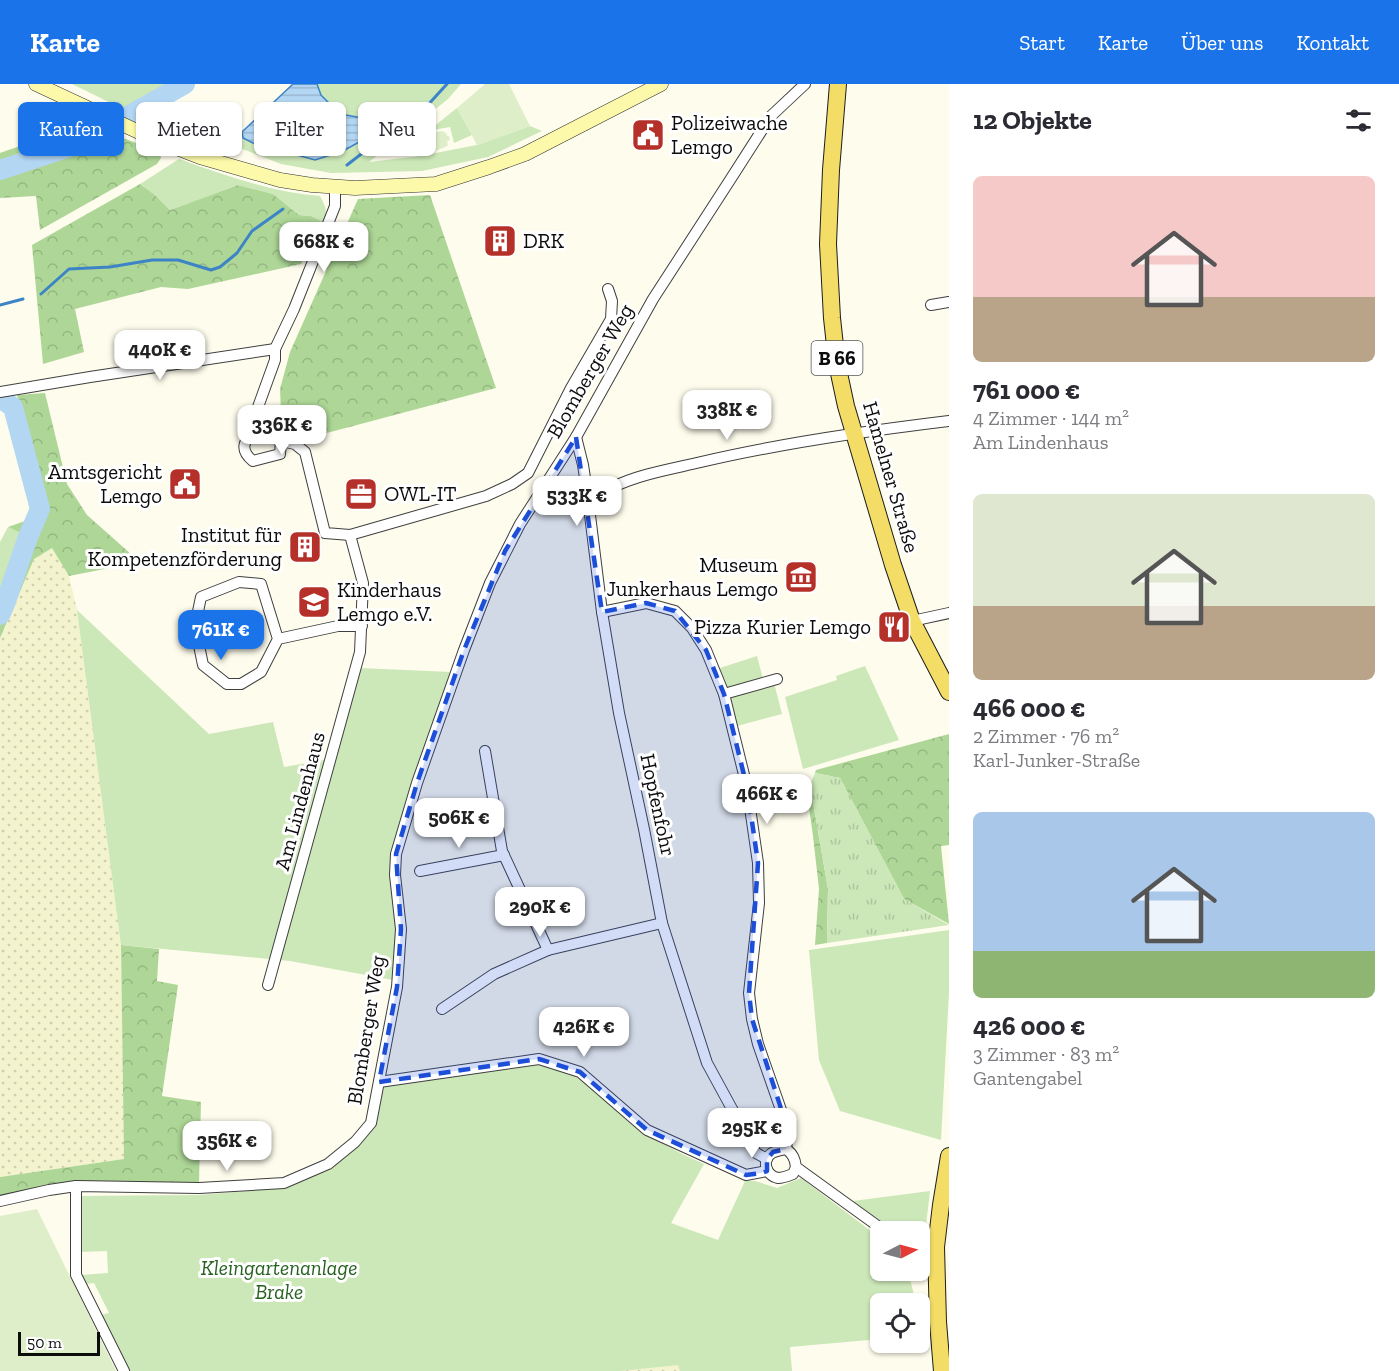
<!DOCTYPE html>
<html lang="de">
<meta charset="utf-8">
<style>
body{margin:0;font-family:"Zilla Slab",serif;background:#f7f7f7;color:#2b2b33;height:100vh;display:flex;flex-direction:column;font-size:22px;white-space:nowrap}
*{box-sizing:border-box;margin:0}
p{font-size:20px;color:#7c7c81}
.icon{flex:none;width:33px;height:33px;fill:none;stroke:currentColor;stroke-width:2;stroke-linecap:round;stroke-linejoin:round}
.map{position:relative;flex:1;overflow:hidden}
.panel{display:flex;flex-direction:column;background:#fff;width:450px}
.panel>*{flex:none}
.hud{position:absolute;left:18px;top:18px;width:570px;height:54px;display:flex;gap:12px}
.needle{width:39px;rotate:84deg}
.tools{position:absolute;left:870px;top:1137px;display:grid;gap:12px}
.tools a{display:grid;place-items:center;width:60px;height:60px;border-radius:9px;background:#fff;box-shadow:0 2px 4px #0004;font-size:30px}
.scale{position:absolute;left:18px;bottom:15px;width:82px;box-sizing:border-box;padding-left:6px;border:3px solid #0c0c0c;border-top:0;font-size:16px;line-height:21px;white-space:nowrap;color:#0c0c0c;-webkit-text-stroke:4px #fff;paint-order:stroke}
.price{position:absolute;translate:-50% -51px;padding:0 14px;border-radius:12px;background:#fff;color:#222;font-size:20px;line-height:39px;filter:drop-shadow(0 2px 3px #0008)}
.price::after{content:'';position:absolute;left:50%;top:36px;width:18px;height:14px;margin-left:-9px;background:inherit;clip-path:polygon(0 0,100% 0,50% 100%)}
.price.active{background:#1a73e8;color:#fff}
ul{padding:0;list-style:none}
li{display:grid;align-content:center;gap:12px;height:318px;padding:0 24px}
li span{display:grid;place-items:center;height:186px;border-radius:9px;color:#555}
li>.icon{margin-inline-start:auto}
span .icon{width:108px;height:108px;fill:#fffc;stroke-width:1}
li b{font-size:26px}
h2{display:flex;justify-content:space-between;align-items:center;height:72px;padding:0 24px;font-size:26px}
.chip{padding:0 21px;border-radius:9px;background:#fff;box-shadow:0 2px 4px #0004;font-size:21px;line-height:54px}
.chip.active{background:#1a73e8;color:#fff}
header{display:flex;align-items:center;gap:36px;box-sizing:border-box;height:84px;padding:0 30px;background:#1a73e8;color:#fff}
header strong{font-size:28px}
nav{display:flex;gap:33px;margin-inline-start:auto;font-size:21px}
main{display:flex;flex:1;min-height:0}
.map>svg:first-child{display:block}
</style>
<header>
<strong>Karte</strong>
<nav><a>Start</a><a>Karte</a><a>Über uns</a><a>Kontakt</a></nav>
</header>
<main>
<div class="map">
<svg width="949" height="1287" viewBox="0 0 949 1287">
<defs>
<pattern id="farmland-dots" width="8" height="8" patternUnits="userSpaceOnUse" patternTransform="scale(1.5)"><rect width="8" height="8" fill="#f3f3ce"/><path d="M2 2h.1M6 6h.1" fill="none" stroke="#cfcfb0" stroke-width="1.8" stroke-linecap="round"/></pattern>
<pattern id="forest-crowns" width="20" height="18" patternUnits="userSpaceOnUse" patternTransform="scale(1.5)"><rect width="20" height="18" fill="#aed797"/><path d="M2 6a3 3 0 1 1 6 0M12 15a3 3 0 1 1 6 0" fill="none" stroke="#94b781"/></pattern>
<pattern id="park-tufts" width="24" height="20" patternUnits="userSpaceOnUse" patternTransform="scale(1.5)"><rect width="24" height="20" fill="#cce7b8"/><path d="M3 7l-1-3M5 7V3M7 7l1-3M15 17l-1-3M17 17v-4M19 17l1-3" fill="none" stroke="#aec59d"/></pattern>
<pattern id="water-rules" width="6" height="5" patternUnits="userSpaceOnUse" patternTransform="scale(1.5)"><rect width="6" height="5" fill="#b3d6f3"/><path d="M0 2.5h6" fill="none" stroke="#99b6cf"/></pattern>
</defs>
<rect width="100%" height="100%" fill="#fefcec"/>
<g fill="url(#farmland-dots)">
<polygon points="52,463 69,492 77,526 121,860 124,1075 0,1093 0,554 34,475"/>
<polygon points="678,1276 680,1287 615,1287"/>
</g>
<g fill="#cce7b8">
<polygon points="72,0 168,0 125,26"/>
<polygon points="317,0 461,0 448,15 369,78 420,72 477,61 530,42 542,47 488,73 422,87 331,89 281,80 240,64 242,48 243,54 368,35 340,30 321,10"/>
<polygon points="457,24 472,51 454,59 450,43 433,46 432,44"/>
<path d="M179,75C224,91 271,108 320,112C326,124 328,126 323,138L311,132L299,131L273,110L238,101L170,126L155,111L140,100Z"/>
<polygon points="8,443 25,450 0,522 0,458"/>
<polygon points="77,526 209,650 273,638 284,683 336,674 360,584 450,588 391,770 397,845 393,896 290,877 121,861"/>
<polygon points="757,572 763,595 727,606 720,584"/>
<polygon points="865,582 899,656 803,685 785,613 837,596 836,592"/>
<polygon points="774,599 782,630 737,642 729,613"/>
<polygon points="949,846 949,908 941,1056 840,1027 819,976 809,866"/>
<polygon points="540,979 579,991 639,1046 682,1070 704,1080 671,1139 718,1156 745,1097 755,1097 777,1104 801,1094 880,1154 880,1186 908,1187 916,1219 880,1220 880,1255 790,1263 792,1287 680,1287 678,1281 620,1287 128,1287 101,1231 109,1229 94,1199 86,1200 81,1191 108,1189 107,1167 80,1168 80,1112 199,1111 284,1104 331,1083 371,1039 385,1001"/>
<polygon points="930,1107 925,1150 920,1151 920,1148 895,1147 853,1117"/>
</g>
<g fill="url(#forest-crowns)">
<path d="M76,35L146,63L160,67L161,74L157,80L40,146L36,112L0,114V69C22,61 59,50 76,35Z"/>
<polygon points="140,100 155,111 170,126 238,101 273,110 299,131 311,132 323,138 301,180 188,205 161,203 75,225 84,268 43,280 32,161"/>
<polygon points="430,111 496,304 308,354 292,354 281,328 280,305 290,268 358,115"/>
<polygon points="45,309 67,400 87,431 140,478 69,492 52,464 34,475 0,554 0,535 7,521 30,453 8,443 48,429 17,311"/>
<polygon points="949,650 949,761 941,762 949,840 904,815 840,694 815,689 816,686"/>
<polygon points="810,701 828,805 827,859 815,861 819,805 813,752 806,702"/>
<polygon points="121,861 159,865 157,897 178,901 162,1012 201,1018 199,1099 74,1098 0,1113 0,1093 124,1075"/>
</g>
<polygon fill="url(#park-tufts)" points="815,689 840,694 904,815 949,841 827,859 828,805 810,701"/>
<g fill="#deeec9">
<polygon points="485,0 509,0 530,42 477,61 457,24"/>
<path d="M442,47L446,49L447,52H449L450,56L447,57L448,61C442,66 428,69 421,66L420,63H418L417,59L419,58L418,55L422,51Z"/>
<polygon points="37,1125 116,1287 0,1287 0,1132"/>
</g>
<polygon fill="url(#water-rules)" stroke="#3d84c7" stroke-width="1.5" points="293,0 317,0 321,11 340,30 368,35 371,41 370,52 343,67 315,76 253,59 243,54 242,48"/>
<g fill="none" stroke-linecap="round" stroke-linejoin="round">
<g stroke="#3d84c7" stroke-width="3">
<polyline points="347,81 417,27 426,23 447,0"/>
<polyline points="41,210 69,185 110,183 152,176 178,176 211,186 220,183 237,169 252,147 283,125"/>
<polyline points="0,221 23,215"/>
</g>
<g stroke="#b3d6f3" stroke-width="20">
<polyline points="0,86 78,60 185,0"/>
<polyline points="0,314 13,323 40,425 28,453 5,520 0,531"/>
</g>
<defs>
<g id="street">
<polyline points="335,103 335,122 294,225 275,265 275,276 258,323 257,343 281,357 295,360 305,368 325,449 350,451 486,412 512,400 528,389 571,304 611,235 612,217 608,205"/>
<polyline points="931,221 949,218"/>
<polyline points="0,308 90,293 275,265"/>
<path d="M257,343C246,355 237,364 253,377L280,370L281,357"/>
<polyline points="576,353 583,381 587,407 602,528 619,629 644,745 662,839 707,979 756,1069 767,1075"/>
<path d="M613,403C640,390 671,385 701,378C782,359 866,347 949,337"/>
<polyline points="602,528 646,519 675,527 692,544 706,566 724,610 747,703 758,779 759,819 749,909 752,935 758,960 788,1046 786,1065"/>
<polyline points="912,537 949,529"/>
<polyline points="278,555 261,500 239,498 201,513 195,542 203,581 227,600 241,600 261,588 278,555 338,542 362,542"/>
<polyline points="724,610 777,595"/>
<polyline points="485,667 502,767 548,866"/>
<polyline points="420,787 504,771"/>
<polyline points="268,901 360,568 363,499 350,451"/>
<polyline points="442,925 494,890 548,866 662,839"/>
<polyline points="379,998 539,975 580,988 647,1046 746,1091 767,1087"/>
<path d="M796,1083L793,1090C788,1092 783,1094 778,1094C766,1092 761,1076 772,1069C776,1067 782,1066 786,1065C793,1070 795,1075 796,1083L886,1148"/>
<polyline points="76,1102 76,1191 124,1287"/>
<polyline points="0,1117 49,1106 76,1102 199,1104 284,1099 328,1080 355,1058 371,1039 397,903 401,845 395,791 396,770 417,699 464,566 490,499 520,440 576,353 653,215 730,96 771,32 805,0"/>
<polyline points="920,1162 936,1163"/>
</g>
<polyline id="secondary" points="36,0 156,56 200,73 280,96 312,101 355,104 436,100 489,83 525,70 661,0"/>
<g id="primary">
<polyline points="838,0 831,86 828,160 832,234 837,280 846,322 854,349 893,481 912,537 949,608"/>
<polyline points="942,1287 938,1238 936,1163 941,1121 949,1072"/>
</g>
</defs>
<use href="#street" stroke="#3f3f3f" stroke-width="12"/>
<use href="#secondary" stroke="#2e2e2e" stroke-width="15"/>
<use href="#primary" stroke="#1d1d1d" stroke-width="18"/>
<use href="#street" stroke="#fff" stroke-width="10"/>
<use href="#secondary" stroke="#fcfaaa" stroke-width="14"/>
<use href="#primary" stroke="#f3dd67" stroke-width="16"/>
</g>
<path fill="#1d4ed8" fill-opacity="0.2" stroke="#1d4ed8" stroke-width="4.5" stroke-dasharray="12 8" stroke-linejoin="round" d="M576,353L602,528L646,519L675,527L706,566L724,610L747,703L758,779L749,909L752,935L788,1046L786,1065L773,1068L767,1075V1087L761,1089L746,1091L647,1046L580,988L539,975L379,998L397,903L401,845L396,770L417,699L464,566L505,467Z"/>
<defs>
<symbol id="civic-square" viewBox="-11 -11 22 22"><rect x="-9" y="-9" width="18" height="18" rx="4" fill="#b6302a" stroke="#fff"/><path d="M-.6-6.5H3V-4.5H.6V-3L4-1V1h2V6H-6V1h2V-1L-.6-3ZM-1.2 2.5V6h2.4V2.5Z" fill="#fff"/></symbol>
<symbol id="building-square" viewBox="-11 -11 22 22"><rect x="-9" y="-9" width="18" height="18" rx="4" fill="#b6302a" stroke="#fff"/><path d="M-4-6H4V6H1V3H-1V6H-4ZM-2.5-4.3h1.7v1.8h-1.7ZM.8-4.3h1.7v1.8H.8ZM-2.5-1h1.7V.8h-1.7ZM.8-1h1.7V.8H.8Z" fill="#fff"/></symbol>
<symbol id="office-square" viewBox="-11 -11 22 22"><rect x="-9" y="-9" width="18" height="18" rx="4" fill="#b6302a" stroke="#fff"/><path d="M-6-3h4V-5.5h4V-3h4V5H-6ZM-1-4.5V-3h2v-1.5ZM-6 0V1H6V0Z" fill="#fff"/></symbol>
<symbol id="museum-square" viewBox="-11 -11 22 22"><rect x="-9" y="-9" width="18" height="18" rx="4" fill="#b6302a" stroke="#fff"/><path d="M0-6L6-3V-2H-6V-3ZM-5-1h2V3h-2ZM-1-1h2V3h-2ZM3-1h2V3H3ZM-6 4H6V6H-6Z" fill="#fff"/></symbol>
<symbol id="school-square" viewBox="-11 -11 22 22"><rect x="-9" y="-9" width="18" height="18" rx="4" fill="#b6302a" stroke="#fff"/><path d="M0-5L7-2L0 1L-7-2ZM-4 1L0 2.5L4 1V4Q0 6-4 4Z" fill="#fff"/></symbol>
<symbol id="restaurant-square" viewBox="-11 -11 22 22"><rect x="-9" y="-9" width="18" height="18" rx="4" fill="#b6302a" stroke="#fff"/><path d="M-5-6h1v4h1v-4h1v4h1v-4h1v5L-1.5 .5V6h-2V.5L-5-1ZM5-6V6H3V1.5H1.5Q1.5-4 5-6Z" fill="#fff"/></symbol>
</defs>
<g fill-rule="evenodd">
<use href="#civic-square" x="629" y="32" width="38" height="38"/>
<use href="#building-square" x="481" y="138" width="38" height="38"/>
<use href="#civic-square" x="166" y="381" width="38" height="38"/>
<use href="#office-square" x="342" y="391" width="38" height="38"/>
<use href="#building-square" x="286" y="444" width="38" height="38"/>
<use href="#museum-square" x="782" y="474" width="38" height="38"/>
<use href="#school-square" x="295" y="499" width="38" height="38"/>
<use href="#restaurant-square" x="875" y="524" width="38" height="38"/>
</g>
<g text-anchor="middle" stroke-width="6" stroke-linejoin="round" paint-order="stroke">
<rect fill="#fff" stroke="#555" stroke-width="1.5" x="811.5" y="257" width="51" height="34" rx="4.5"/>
<g font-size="20" font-weight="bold" fill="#0c0c0c">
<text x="837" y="281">B 66</text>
</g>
<g font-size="21" fill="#0c0c0c" stroke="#fff" text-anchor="start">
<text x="671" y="46">Polizeiwache<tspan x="671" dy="24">Lemgo</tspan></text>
<text x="523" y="164">DRK</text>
<text x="162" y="395" text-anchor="end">Amtsgericht<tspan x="162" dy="24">Lemgo</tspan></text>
<text x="384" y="417">OWL-IT</text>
<text x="282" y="458" text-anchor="end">Institut für<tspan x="282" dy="24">Kompetenzförderung</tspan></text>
<text x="778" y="488" text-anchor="end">Museum<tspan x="778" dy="24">Junkerhaus Lemgo</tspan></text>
<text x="337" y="513">Kinderhaus<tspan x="337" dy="24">Lemgo e.V.</tspan></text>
<text x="871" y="550" text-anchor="end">Pizza Kurier Lemgo</text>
</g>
<g font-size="21" fill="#0c0c0c" stroke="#fff">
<text transform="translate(590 287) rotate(-60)" y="7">Blomberger Weg</text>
<text transform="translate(891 393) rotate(74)" y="7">Hamelner Straße</text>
<text transform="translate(300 717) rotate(-75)" y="7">Am Lindenhaus</text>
<text transform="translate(658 721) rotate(78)" y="7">Hopfenfohr</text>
<text transform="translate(366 946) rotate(-81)" y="7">Blomberger Weg</text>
</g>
<g font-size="21" font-style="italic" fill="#276120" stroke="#fff">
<text x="279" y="1191">Kleingartenanlage<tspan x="279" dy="24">Brake</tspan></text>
</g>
</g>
</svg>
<div class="tools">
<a><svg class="needle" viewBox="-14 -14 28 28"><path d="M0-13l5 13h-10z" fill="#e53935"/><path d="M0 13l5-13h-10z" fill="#7c7c81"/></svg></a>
<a><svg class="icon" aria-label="locate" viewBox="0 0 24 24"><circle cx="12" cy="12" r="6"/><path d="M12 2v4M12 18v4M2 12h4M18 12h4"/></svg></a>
</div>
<div class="scale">50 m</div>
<b class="price" style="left:324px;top:189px">668K €</b>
<b class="price" style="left:160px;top:297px">440K €</b>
<b class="price" style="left:727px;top:357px">338K €</b>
<b class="price" style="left:282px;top:372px">336K €</b>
<b class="price" style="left:577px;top:443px">533K €</b>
<b class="price active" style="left:221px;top:577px">761K €</b>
<b class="price" style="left:767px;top:741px">466K €</b>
<b class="price" style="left:459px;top:765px">506K €</b>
<b class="price" style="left:540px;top:854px">290K €</b>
<b class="price" style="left:584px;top:974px">426K €</b>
<b class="price" style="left:752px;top:1075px">295K €</b>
<b class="price" style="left:227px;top:1088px">356K €</b>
<div class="hud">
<a class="chip active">Kaufen</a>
<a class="chip">Mieten</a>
<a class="chip">Filter</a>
<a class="chip">Neu</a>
</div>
</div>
<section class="panel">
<h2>12 Objekte<svg class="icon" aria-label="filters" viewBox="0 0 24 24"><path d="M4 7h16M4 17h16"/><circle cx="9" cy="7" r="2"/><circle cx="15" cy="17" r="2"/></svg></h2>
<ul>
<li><span style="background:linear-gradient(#f6c9c9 65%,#b9a48a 0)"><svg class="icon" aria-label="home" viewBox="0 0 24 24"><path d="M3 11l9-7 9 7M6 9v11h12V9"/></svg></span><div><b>761 000 €</b><p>4 Zimmer · 144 m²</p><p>Am Lindenhaus</p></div></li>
<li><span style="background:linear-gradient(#dfe7d0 60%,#b9a48a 0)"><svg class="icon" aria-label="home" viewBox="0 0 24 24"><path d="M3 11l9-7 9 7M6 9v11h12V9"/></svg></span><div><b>466 000 €</b><p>2 Zimmer · 76 m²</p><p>Karl-Junker-Straße</p></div></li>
<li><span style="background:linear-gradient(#a9c7e8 75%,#8fb573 0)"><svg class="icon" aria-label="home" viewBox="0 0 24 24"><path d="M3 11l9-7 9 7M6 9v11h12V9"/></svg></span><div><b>426 000 €</b><p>3 Zimmer · 83 m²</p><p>Gantengabel</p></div></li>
</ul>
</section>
</main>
